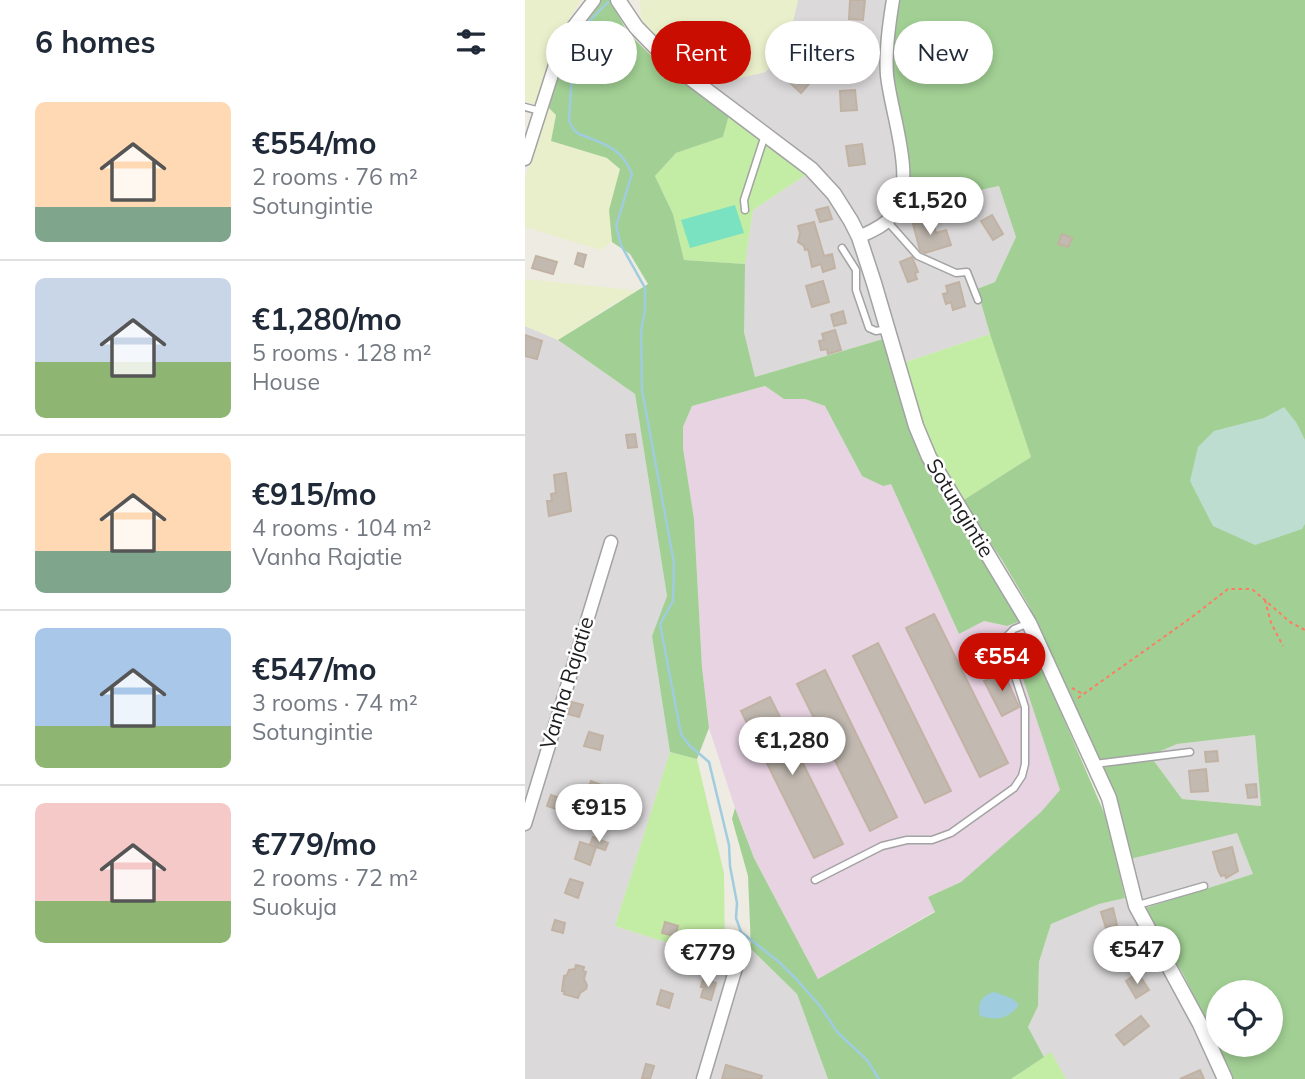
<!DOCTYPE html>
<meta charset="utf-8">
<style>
body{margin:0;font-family:Mulish,sans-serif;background:#f2f2f3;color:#1f2937;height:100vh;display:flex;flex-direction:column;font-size:26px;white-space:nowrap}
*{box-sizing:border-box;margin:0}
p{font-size:23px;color:#747a83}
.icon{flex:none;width:38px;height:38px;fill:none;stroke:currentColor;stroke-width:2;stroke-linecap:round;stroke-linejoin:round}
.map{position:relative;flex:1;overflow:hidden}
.sheet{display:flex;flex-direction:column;background:#fff;width:525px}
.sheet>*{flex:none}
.banner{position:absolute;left:21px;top:21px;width:653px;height:63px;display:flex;gap:14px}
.buttons{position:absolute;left:681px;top:980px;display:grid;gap:14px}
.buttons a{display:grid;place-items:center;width:77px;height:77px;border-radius:50%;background:#fff;box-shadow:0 4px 10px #0003;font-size:35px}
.price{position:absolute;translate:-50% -60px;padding:0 16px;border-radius:24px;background:#fff;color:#222;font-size:23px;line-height:46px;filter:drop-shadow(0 2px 4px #0008)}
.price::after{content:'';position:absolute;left:50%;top:42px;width:21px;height:16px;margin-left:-10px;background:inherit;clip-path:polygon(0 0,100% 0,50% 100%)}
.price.active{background:#c90d00;color:#fff}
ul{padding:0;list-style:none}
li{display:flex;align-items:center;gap:21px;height:175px;padding:0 35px}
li+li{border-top:2px solid #e0e1e3}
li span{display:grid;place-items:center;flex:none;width:196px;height:140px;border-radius:10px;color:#555}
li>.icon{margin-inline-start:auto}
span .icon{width:84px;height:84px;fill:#fffc;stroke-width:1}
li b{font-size:30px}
h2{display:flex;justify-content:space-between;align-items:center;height:84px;padding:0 35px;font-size:30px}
.pill{padding:0 24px;border-radius:32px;background:#fff;box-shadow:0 4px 10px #0003;font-size:24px;line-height:63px}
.pill.active{background:#c90d00;color:#fff}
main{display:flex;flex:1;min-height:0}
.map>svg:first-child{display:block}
</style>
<main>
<section class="sheet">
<h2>6 homes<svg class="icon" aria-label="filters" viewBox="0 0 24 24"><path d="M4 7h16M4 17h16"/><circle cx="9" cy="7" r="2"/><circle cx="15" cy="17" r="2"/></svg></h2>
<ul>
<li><span style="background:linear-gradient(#ffd9b3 75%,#7fa58c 0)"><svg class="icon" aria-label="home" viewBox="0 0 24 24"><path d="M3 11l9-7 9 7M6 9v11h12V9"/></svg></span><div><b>€554/mo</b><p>2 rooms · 76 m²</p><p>Sotungintie</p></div></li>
<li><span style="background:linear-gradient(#c9d6e8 60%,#8fb573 0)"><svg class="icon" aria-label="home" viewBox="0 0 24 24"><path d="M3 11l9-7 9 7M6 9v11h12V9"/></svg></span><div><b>€1,280/mo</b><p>5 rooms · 128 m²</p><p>House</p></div></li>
<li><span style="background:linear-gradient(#ffd9b3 70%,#7fa58c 0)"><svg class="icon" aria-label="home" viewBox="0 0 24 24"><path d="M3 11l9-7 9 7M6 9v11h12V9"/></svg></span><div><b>€915/mo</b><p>4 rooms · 104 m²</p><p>Vanha Rajatie</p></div></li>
<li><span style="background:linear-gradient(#a9c7e8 70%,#8fb573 0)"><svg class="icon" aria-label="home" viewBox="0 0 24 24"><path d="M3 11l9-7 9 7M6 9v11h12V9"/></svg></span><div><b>€547/mo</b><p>3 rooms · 74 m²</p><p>Sotungintie</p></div></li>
<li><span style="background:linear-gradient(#f6c9c9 70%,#8fb573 0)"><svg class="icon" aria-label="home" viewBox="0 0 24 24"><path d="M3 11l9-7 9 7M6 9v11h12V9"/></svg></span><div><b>€779/mo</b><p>2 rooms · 72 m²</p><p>Suokuja</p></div></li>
</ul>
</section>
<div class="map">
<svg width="780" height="1079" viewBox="0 0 780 1079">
<rect width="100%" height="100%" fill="#eeebe2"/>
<g fill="#dbd9d9">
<polygon points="273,0 364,0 376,178 373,196 360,218 341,229 307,183 288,162 184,85 240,72 261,51"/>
<polygon points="282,174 303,195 317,216 344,287 358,339 230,377 219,332 218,276 228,210"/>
<polygon points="474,186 491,237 470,282 452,289 465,334 378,363 341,241 359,231 371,221 380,206"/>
<polygon points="0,326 33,340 110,394 142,596 127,636 145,752 90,926 200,961 219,969 226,949 272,994 303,1079 0,1079"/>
<polygon points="730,735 736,806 657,799 629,761 631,753 652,744"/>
<polygon points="712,832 729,874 620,908 605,859"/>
<polygon points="600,898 617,934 655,1001 691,1079 541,1079 526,1053 519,1057 503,1027 513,1006 514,962 526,924 574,904"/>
</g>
<polygon fill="#e8d3e3" points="240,386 259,399 280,399 300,406 337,476 366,483 434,634 459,621 482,626 496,621 504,638 489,652 535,790 517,812 436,882 403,897 410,911 293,979 229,858 210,808 184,728 177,667 169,519 158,448 158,427 167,406"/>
<g fill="#eaefcb">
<polygon points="0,0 56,0 33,37 14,106 0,101"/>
<polygon points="116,0 273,0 261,51 240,72 184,85 150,58 132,39 117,20 115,5"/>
<polygon points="24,108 31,115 26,141 82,158 95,170 84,210 87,242 75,250 0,227 0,179"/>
<polygon points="0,279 108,290 107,295 91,302 33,340 0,326"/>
</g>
<g fill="#c3eca4">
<polygon points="204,115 235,137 218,193 241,141 282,174 228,210 220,264 159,260 148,214 130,176 151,153 198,137"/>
<path d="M465,334L506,457L437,501C406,454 394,416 378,363Z"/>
<polygon points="145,752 172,759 199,873 200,961 90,926"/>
<polygon points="526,1052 541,1079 486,1079"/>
</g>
<g fill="#a2d094">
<polygon points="74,0 86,0 102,32 143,72 204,115 198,137 151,153 130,176 148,214 159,260 220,264 219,332 230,377 358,339 399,460 426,508 488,604 496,621 482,626 459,621 434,634 366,484 358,486 337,476 300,406 280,399 259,399 240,386 167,406 158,427 158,448 169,519 177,667 184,728 172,759 145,752 127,636 142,596 110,394 33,340 123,284 105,254 87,242 84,210 95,169 82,158 26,141 31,115 24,108 36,60 47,35"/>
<polygon points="372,0 780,0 780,1079 708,1079 693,1045 746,1045 746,992 693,992 693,1044 658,974 620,908 728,874 712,833 605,859 597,819 575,766 629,761 657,799 736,806 730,735 652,744 631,753 571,760 504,606 477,560 437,501 506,457 465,334 452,289 470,282 491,237 474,186 380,206 383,178 367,72 368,23"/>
<polygon points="504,638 583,822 600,898 574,904 526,924 514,962 513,1006 503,1027 519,1057 486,1079 303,1079 272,994 226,949 223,876 207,819 210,808 229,858 293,979 410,912 403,897 436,882 516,812 535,790 489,652"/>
</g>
<polygon fill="#beddd1" points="759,407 771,422 780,440 780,524 777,529 730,545 688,526 665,481 673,447 689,431 739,418"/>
<polygon fill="#7be2c1" points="210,205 219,233 165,248 156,220"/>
<path fill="#9fccdf" d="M470,992L488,999L494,1005C483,1019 472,1021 455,1016C451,1003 458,994 470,992Z"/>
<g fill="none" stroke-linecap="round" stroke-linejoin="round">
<path stroke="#9fccdf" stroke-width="2.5" d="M83,2L52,34L53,55L47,73L44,121L49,130L54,134C79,144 96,147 107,174L91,226L96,245L120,288V309L116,332L117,390L149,563L148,601L135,624L156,734L164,745L184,762L204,845L205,866L212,903L211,918L216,932L254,962L272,980L295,1006L313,1033L342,1060L354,1079"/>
</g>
<g fill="#c2bab1" stroke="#c1b2a3" stroke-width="2">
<polygon points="325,0 340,0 338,20 324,19"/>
<rect x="309" y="39" width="13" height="18"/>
<polygon points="271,74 284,84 276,93 264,82"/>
<polygon points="330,90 332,110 316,111 315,91"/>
<polygon points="337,144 340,164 324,166 321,146"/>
<polygon points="303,207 307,219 295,222 291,210"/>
<polygon points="467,215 478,234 468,240 456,221"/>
<polygon points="407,219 411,233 421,230 426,245 400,253 395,250 388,224"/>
<polygon points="289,222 299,256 307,254 310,268 298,272 296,264 287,267 283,249 280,250 279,246 273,242 275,233 273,226"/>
<polygon points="537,234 547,238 543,247 533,244"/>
<polygon points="53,253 61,255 58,267 50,264"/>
<polygon points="11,256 32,262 28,274 7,268"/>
<polygon points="387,257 393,272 390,273 392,279 383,282 375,262"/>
<polygon points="298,281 304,302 287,307 281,286"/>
<polygon points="434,282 440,306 428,310 426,302 421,304 418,294 423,293 421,286"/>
<polygon points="318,311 321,323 309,326 306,315"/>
<polygon points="310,330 316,350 303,354 302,349 296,350 294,341 299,340 297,334"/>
<polygon points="0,335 17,341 12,359 0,356"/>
<polygon points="110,434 112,447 103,448 101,435"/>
<polygon points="41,473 46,511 24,516 22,501 27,501 26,494 31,493 29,475"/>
<polygon points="409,614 483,763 455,777 381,628"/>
<polygon points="353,643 426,791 400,803 328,656"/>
<polygon points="300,670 372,817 345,831 272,684"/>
<polygon points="478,671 494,707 477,716 459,681"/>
<polygon points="245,697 318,844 289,858 216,711"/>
<polygon points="47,702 58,705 54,717 43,714"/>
<polygon points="64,732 78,736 75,750 59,746"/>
<polygon points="692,751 693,761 681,762 680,752"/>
<polygon points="681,769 683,791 666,792 664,771"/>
<polygon points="66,781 84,788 74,815 56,808"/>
<polygon points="731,784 732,797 723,798 721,785"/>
<polygon points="26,795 40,800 37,811 22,806"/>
<polygon points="68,837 83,843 80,850 65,845"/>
<polygon points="55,842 71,847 65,865 50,859"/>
<polygon points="707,847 713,871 701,878 700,875 696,876 693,870 688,852"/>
<polygon points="45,879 58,883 53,898 40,893"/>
<polygon points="588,908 592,925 581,928 576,912"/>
<polygon points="30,920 40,923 38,933 27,930"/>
<polygon points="140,922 153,926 150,936 137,933"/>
<polygon points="51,965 59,967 58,971 61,972 59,979 62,985 61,989 55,993 53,998 39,994 40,992 37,991 39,976 42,975 44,970 50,969"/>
<polygon points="613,973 624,990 611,998 601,981"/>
<polygon points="178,979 191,983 186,1000 176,997 179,987 176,987"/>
<polygon points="136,990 148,994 144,1008 132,1004"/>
<polygon points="616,1016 624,1026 599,1045 591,1035"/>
<polygon points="121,1064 129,1066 125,1079 117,1078"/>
<polygon points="201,1065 237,1076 236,1079 197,1079"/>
<polygon points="675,1070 679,1079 655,1079"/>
</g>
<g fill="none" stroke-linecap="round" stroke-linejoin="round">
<defs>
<g id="service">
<polyline points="0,107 15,111"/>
<polyline points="220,210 219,200 240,135"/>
<polyline points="362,221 393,256 431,273 442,272 453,300"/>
<polyline points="317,248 331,270 331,290 344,328 351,331 362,329"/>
<polyline points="570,764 665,752"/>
<polyline points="290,880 357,846 382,840 407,840 426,833 489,788 497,776 500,764 500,707 485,661 482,636 489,629 504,623"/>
<polyline points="613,905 679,886"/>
</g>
<g id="minor">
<polyline points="0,159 38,40 69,0"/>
<path d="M334,237C344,232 358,227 366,217C394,183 366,116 362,75C360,51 364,24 368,0"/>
<polyline points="0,824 86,542"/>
<polyline points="178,1079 215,954"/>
</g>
<polyline id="tertiary" points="93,0 111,27 148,65 286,169 309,194 326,221 334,237 349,283 391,426 404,457 504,623 584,798 611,906 675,1024 700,1079"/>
</defs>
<use href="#service" stroke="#a3a3a3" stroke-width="9"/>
<use href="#minor" stroke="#a3a3a3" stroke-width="15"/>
<use href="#tertiary" stroke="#a3a3a3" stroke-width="17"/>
<g stroke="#ff7c62" stroke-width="2" stroke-dasharray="3.5 3.5" stroke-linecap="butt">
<polyline points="740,600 746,623 758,646"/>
<polyline points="547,688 558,694"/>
<polyline points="553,698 667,617 703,589 727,589 765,622 780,630"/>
</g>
<use href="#service" stroke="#fff" stroke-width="6"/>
<use href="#minor" stroke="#fff" stroke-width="12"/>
<use href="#tertiary" stroke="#fff" stroke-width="14"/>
</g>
<g text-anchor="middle" stroke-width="5" stroke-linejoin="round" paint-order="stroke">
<g font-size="21" fill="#1c1c1c" stroke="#fff">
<text transform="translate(435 508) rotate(59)" y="7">Sotungintie</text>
<text transform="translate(42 683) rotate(-73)" y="7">Vanha Rajatie</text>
</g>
</g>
</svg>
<div class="buttons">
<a><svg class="icon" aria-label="locate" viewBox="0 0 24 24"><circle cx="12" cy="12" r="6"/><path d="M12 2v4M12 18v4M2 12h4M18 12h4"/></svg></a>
</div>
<b class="price" style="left:405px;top:237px">€1,520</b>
<b class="price active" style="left:477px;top:693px">€554</b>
<b class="price" style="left:267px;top:777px">€1,280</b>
<b class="price" style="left:74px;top:844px">€915</b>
<b class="price" style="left:612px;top:986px">€547</b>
<b class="price" style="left:183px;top:989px">€779</b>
<div class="banner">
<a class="pill">Buy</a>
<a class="pill active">Rent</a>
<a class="pill">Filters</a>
<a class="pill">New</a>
</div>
</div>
</main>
